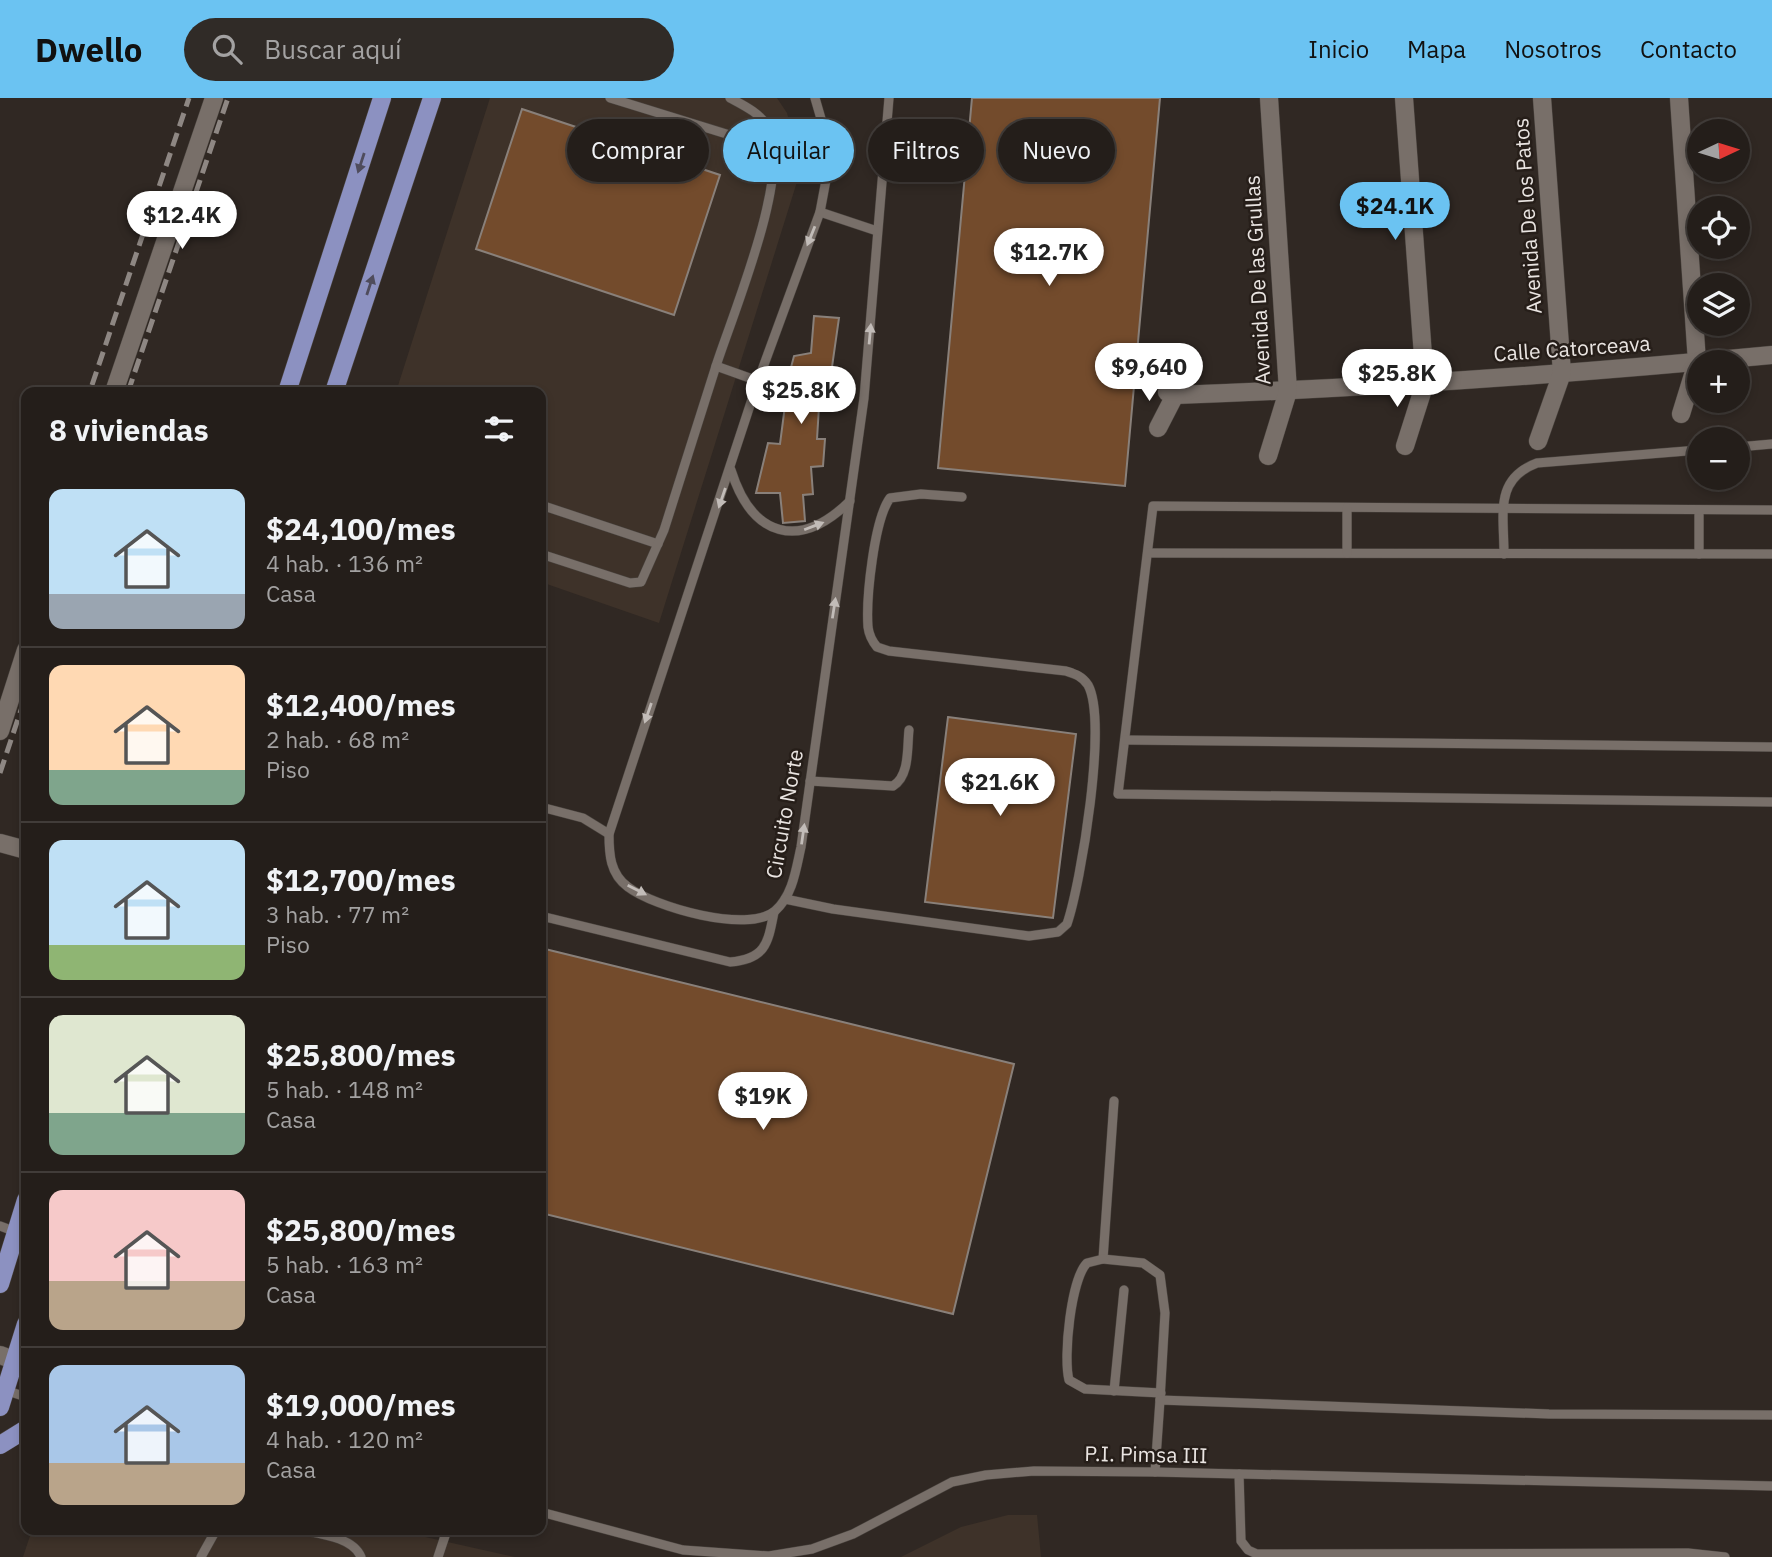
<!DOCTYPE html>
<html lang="es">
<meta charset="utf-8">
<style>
body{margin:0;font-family:"IBM Plex Sans",sans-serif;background:#302b27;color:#f1f3f6;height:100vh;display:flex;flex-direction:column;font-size:26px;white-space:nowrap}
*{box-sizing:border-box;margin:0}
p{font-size:23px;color:#a3a2a2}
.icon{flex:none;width:38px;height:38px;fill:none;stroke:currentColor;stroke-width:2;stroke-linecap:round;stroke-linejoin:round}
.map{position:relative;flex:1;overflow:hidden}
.details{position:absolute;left:21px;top:289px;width:525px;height:1148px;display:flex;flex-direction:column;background:#241e1a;border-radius:14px;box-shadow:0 4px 10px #0003,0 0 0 2px #413c39}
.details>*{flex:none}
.hud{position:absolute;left:567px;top:21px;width:665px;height:63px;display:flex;gap:14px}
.needle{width:46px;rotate:86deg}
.controls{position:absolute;left:1687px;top:21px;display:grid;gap:14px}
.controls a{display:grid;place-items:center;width:63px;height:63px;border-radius:50%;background:#241e1a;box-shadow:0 4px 10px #0003,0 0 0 2px #413c39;font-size:35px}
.price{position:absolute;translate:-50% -60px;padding:0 16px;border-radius:24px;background:#fff;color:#222;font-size:23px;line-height:46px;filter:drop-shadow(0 2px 4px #0008)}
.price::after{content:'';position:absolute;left:50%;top:42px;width:21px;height:16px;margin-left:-10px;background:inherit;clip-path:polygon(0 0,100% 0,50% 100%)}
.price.on{background:#6bc3f2;color:#111}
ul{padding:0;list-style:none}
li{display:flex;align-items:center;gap:21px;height:175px;padding:0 28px}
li+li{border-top:2px solid #413c39}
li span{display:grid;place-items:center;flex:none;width:196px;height:140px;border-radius:14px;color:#555}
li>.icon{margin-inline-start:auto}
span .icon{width:84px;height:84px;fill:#fffc;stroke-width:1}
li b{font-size:30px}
h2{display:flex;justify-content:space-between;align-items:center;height:84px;padding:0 28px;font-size:30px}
.tag{padding:0 24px;border-radius:32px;background:#241e1a;box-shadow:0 4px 10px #0003,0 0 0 2px #413c39;font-size:24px;line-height:63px}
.tag.on{background:#6bc3f2;color:#111}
header{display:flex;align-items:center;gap:42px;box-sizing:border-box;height:98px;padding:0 35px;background:#6bc3f2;color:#111}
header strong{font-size:33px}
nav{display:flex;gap:38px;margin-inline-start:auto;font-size:24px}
.search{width:490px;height:63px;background:#302b27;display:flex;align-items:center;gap:18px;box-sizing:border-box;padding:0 24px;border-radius:38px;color:#a3a2a2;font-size:26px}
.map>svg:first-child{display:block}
</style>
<header>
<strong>Dwello</strong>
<div class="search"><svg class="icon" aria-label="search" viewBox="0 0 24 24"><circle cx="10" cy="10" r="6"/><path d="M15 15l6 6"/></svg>Buscar aquí</div>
<nav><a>Inicio</a><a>Mapa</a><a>Nosotros</a><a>Contacto</a></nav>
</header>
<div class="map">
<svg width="1772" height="1459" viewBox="0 0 1772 1459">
<rect width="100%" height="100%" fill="#302823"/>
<g fill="#3e3229">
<polygon points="490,0 777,0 787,15 801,71 659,525 541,484 541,294 396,294"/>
<polygon points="1008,1417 1037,1417 1041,1459 901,1459 961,1429"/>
<polygon points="32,1432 394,1432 515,1459 23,1459"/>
</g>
<g fill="#734b2c" stroke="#89807a" stroke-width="2">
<polygon points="972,0 1160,0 1125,388 938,370"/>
<polygon points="522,11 720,77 674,217 476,151"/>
<polygon points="814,218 839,220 831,276 821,276 817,341 825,341 823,368 811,369 813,396 803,397 805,423 783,425 780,395 756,395 768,345 780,346 789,277 794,258 811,255"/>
<polygon points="948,619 1076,636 1053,820 925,804"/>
<polygon points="541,850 1014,966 953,1216 541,1115"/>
</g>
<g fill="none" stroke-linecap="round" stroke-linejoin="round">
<defs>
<g id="lane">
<polyline points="610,0 775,51"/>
<path d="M730,0C743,7 760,15 768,29C793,73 732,218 716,268L758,283"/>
<path d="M815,0L824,31L826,82L820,114L758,283L609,736C609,756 610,776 628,789C654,809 748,836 775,813C793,797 796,771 801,749L864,300L889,0"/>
<polyline points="820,114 877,133"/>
<polyline points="1738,349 1772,346"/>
<path d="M731,372C752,439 799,453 850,403"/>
<polyline points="541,407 658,446"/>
<polyline points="1699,412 1699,456"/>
<polyline points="1772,412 1153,408 1118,696 1772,704"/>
<polyline points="1148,455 1772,456"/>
<polyline points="1347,455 1347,410"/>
<polyline points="541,456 630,485 641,484 664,432 716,268"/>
<path d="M1504,456C1504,416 1494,381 1537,365L1699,352"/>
<polyline points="1125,642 1772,649"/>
<path d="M810,683L893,688C910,678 907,649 909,632"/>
<polyline points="541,709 583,720 609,736"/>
<polyline points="541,720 544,710"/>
<path d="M785,801L833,811L1029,838L1058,834L1067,826C1081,785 1108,623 1088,587C1082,578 1075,576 1066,573L889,553L877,549C872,543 869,537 868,529C866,500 874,422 890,400L921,396L962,399"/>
<path d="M541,818L730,864C766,861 768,845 774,814"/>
<polyline points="1114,1003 1103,1161 1143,1165 1160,1177 1165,1215 1160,1302"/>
<polyline points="0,1128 16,1134"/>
<path d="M1103,1161L1087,1165C1071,1181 1063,1259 1069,1282L1085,1291L1161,1295"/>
<polyline points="5,1292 26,1299"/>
<polyline points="1114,1293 1124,1192"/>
<polyline points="1155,1374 1160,1302 1549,1316 1772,1317"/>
<polyline points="1239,1376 1241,1443 1248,1452 1257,1456 1688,1455 1725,1459"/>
<polyline points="541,1414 683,1452 769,1458 812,1451 853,1436 952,1384 986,1377 1034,1373 1155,1374 1772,1388"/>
<path d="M300,1432C320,1436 353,1439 361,1459"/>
<polyline points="201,1459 216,1432"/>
<polyline points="438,1459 447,1432"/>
</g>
<g id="street">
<polyline points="1404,0 1425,285 1405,348"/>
<polyline points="1679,0 1697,264 1681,316"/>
<polyline points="114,294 214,0"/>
<path d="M1167,294L1175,297C1374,290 1573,276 1772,257"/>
<polyline points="1158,330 1175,297"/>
<polyline points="1538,343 1562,275 1542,0"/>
<polyline points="1268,358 1288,293 1269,0"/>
<polyline points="0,633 26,552"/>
<polyline points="0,745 26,752"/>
<polyline points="0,1257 16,1263"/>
</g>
<g id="primary">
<polyline points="287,294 382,0"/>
<polyline points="334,294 432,0"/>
<polyline points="0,1186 26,1102"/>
<polyline points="0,1309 26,1226"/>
<polyline points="0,1347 26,1331"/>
</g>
</defs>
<use href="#lane" stroke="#4a443f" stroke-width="10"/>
<use href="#street" stroke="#4a443f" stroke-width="19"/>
<use href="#primary" stroke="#4a443f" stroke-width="19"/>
<use href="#lane" stroke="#786f69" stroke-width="9"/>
<use href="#street" stroke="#786f69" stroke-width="18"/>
<use href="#primary" stroke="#8c91c1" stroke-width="18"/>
<g stroke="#8e8783" stroke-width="5" stroke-dasharray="14 7" stroke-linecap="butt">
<polyline points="92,287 189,0"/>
<polyline points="128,294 228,0"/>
<polyline points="0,675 26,597"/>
</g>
</g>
<defs><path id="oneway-solid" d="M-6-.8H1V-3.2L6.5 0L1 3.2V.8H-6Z" transform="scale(1.75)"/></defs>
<g fill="#4f4c5c">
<use href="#oneway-solid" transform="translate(361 65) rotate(108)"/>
<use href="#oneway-solid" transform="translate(370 187) rotate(-72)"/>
</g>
<g fill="#c2bcb8">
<use href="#oneway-solid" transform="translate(811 138) rotate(112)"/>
<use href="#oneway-solid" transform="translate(870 236) rotate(-85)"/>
<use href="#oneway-solid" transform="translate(722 400) rotate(109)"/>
<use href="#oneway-solid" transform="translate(814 428) rotate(-21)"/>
<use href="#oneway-solid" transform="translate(834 510) rotate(-81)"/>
<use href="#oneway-solid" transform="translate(648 615) rotate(109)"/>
<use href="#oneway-solid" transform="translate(803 736) rotate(-82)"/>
<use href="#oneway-solid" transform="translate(637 792) rotate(27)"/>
</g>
<g text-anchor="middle" stroke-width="5" stroke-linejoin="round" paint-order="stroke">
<g font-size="21" fill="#eae5e2" stroke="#261e19">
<text transform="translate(1528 118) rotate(-94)" y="7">Avenida De los Patos</text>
<text transform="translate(1258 182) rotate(-93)" y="7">Avenida De las Grullas</text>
<text transform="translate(1572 251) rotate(-4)" y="7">Calle Catorceava</text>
<text transform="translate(785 716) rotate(-80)" y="7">Circuito Norte</text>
<text transform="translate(1146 1357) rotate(1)" y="7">P.I. Pimsa III</text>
</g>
</g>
</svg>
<div class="controls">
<a><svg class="needle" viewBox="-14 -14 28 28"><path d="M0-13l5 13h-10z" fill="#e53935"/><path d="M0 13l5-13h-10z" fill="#a3a2a2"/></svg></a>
<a><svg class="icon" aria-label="locate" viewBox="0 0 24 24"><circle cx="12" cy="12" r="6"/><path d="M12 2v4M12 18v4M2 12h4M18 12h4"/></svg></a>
<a><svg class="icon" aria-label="layers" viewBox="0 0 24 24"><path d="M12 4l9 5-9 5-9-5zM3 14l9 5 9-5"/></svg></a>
<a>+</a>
<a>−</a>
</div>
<b class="price on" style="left:1395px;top:144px">$24.1K</b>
<b class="price" style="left:182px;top:153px">$12.4K</b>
<b class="price" style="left:1049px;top:190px">$12.7K</b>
<b class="price" style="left:1149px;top:305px">$9,640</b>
<b class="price" style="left:1397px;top:311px">$25.8K</b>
<b class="price" style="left:801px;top:328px">$25.8K</b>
<b class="price" style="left:1000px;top:720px">$21.6K</b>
<b class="price" style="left:763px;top:1034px">$19K</b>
<div class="hud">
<a class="tag">Comprar</a>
<a class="tag on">Alquilar</a>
<a class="tag">Filtros</a>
<a class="tag">Nuevo</a>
</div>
<section class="details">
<h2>8 viviendas<svg class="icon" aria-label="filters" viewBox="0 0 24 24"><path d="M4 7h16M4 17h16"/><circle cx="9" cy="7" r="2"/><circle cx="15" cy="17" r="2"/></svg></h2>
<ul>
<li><span style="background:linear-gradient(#bfe0f5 75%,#9aa5b1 0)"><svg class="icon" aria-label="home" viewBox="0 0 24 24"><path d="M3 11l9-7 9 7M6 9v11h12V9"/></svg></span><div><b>$24,100/mes</b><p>4 hab. · 136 m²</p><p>Casa</p></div></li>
<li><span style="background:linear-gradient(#ffd9b3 75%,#7fa58c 0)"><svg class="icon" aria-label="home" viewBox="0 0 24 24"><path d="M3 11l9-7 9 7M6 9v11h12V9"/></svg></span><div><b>$12,400/mes</b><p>2 hab. · 68 m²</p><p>Piso</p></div></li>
<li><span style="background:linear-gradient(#bfe0f5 75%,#8fb573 0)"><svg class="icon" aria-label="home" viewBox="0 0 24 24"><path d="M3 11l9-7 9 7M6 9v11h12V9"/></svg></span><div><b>$12,700/mes</b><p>3 hab. · 77 m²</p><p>Piso</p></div></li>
<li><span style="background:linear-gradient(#dfe7d0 70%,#7fa58c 0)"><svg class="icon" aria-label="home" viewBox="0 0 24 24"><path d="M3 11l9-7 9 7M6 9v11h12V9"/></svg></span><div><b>$25,800/mes</b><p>5 hab. · 148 m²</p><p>Casa</p></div></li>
<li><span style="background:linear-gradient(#f6c9c9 65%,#b9a48a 0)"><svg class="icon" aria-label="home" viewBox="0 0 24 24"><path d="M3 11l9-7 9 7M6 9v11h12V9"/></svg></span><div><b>$25,800/mes</b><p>5 hab. · 163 m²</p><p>Casa</p></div></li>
<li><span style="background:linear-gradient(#a9c7e8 70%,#b9a48a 0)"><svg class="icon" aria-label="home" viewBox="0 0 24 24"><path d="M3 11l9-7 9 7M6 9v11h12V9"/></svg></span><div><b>$19,000/mes</b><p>4 hab. · 120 m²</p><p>Casa</p></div></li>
</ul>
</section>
</div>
